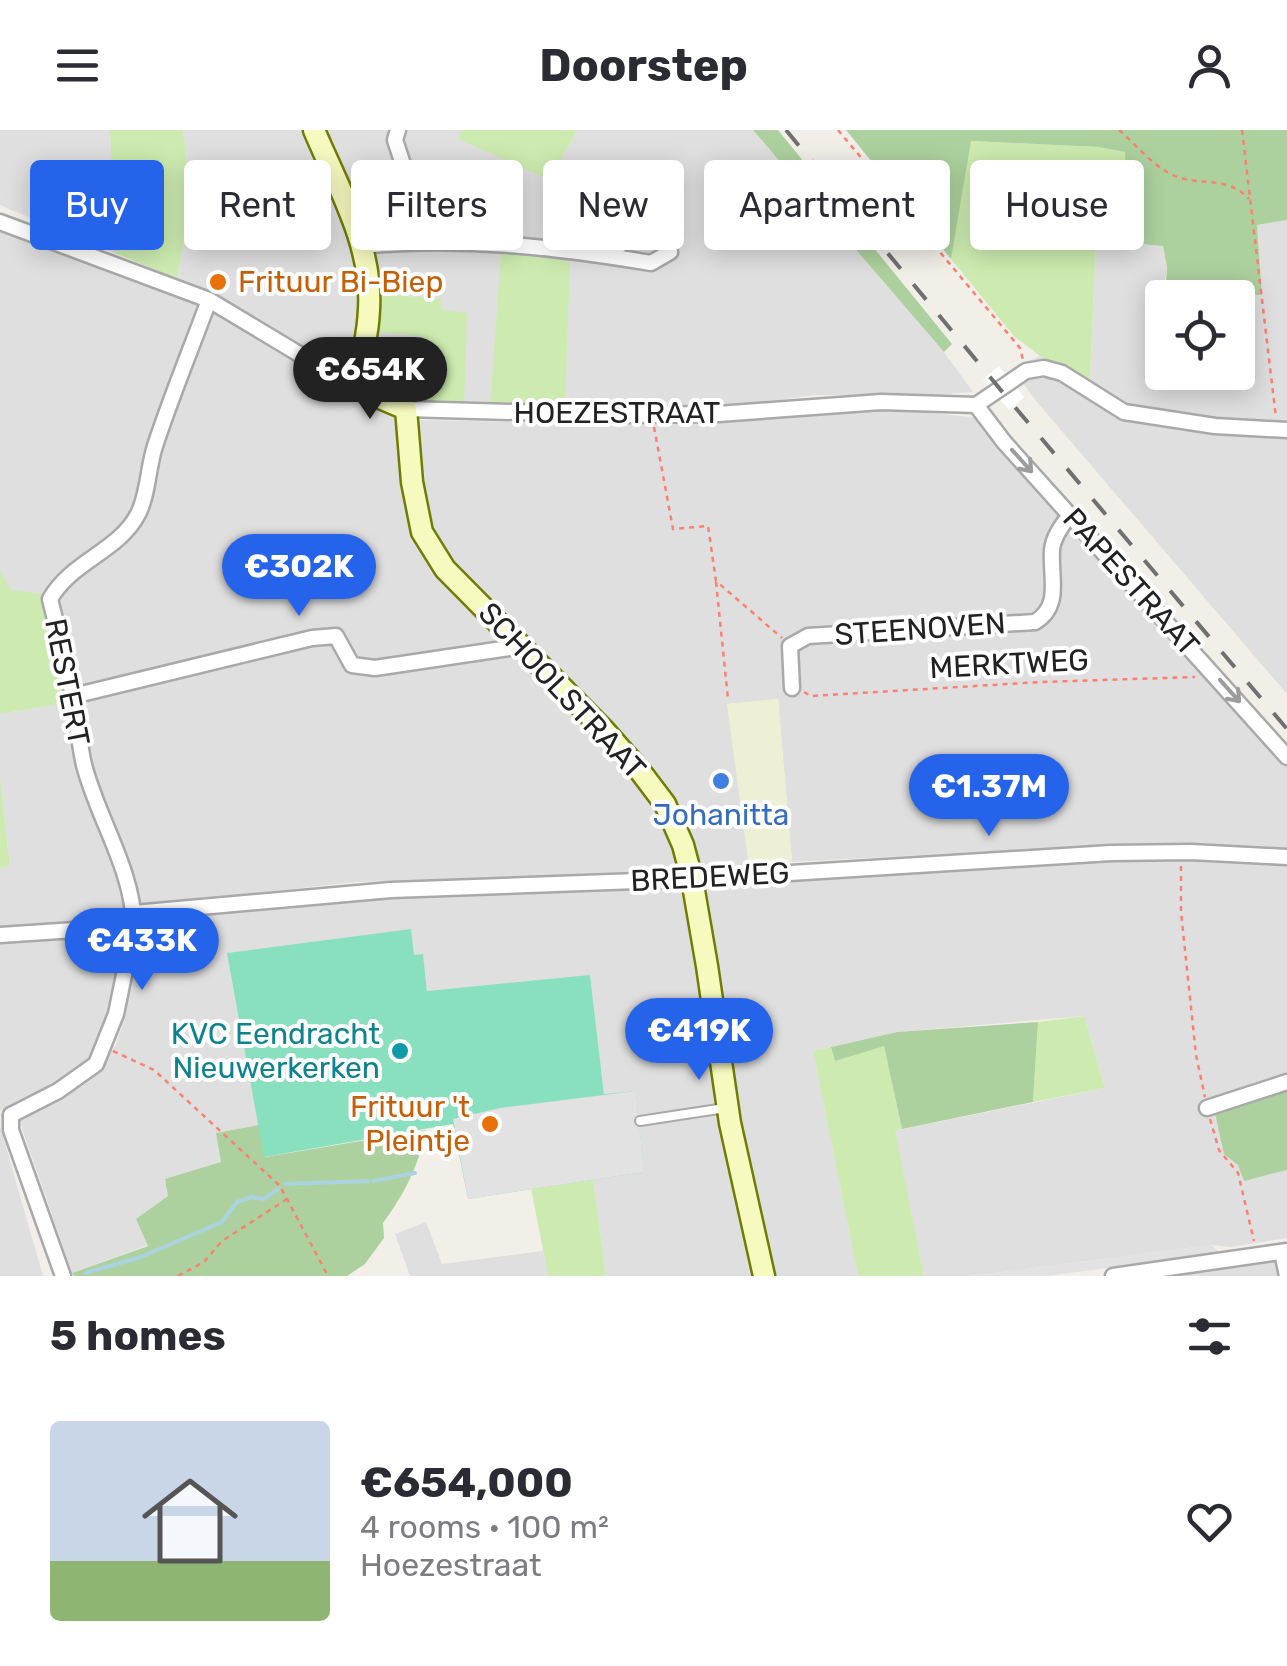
<!DOCTYPE html>
<meta charset="utf-8">
<style>
body{margin:0;font-family:Rubik,sans-serif;background:#f2f2f3;color:#2b2b33;height:100vh;display:flex;flex-direction:column;font-size:38px;white-space:nowrap}
*{box-sizing:border-box;margin:0}
p{font-size:32px;color:#7c7c81}
.icon{flex:none;width:55px;height:55px;fill:none;stroke:currentColor;stroke-width:2;stroke-linecap:round;stroke-linejoin:round}
.map{position:relative;height:1146px;overflow:hidden}
.details{display:flex;flex-direction:column;background:#fff;flex:1}
.details>*{flex:none}
.guide{position:absolute;left:30px;top:30px;width:1228px;height:90px;display:flex;gap:20px}
.controls{position:absolute;left:1145px;top:150px;display:grid;gap:20px}
.controls a{display:grid;place-items:center;width:110px;height:110px;border-radius:10px;background:#fff;box-shadow:0 5px 25px #0003;font-size:50px}
.price{position:absolute;translate:-50% -85px;padding:0 22px;border-radius:35px;background:#2563eb;color:#fff;font-size:32px;line-height:65px;filter:drop-shadow(0 2px 5px #0008)}
.price::after{content:'';position:absolute;left:50%;top:60px;width:30px;height:22px;margin-left:-15px;background:inherit;clip-path:polygon(0 0,100% 0,50% 100%)}
.price.current{background:#222;color:#fff}
ul{padding:0;list-style:none}
li{display:flex;align-items:center;gap:30px;height:250px;padding:0 50px}
li+li{border-top:2px solid #e1e1e2}
li span{display:grid;place-items:center;flex:none;width:280px;height:200px;border-radius:10px;color:#555}
li>.icon{margin-inline-start:auto}
span .icon{width:120px;height:120px;fill:#fffc;stroke-width:1}
li b{font-size:42px}
h2{display:flex;justify-content:space-between;align-items:center;height:120px;padding:0 50px;font-size:42px}
.chip{padding:0 35px;border-radius:10px;background:#fff;box-shadow:0 5px 25px #0003;font-size:35px;line-height:90px}
.chip.current{background:#2563eb;color:#fff}
header{display:flex;justify-content:space-between;align-items:center;height:130px;padding:0 50px;background:#fff;font-size:45px;font-weight:700}
.map>svg:first-child{display:block}
</style>
<header><svg class="icon" aria-label="menu" viewBox="0 0 24 24"><path d="M4 6h16M4 12h16M4 18h16"/></svg>Doorstep<svg class="icon" aria-label="person" viewBox="0 0 24 24"><circle cx="12" cy="8" r="4"/><path d="M4 21q1-7 8-7t8 7"/></svg></header>
<div class="map">
<svg width="1287" height="1146" viewBox="0 0 1287 1146">
<rect width="100%" height="100%" fill="#f2efe9"/>
<g fill="#e0dfdf">
<polygon points="0,0 110,0 115,123 0,75"/>
<polygon points="183,0 462,0 458,9 550,49 577,0 753,0 944,222 973,262 937,265 815,265 752,274 649,280 565,277 502,123 490,277 464,276 440,179 441,170 423,206 419,271 391,265 348,246 299,219 228,172 177,149 191,71"/>
<polygon points="1287,90 1287,564 1036,271 1012,238 1040,226 1090,248 1096,110 1163,116 1167,137 1162,168 1162,242 1238,242 1238,168 1182,167 1262,165 1257,95"/>
<polygon points="0,99 210,180 388,284 420,290 624,294 882,278 980,288 1287,636 1287,719 1145,713 792,732 778,570 728,574 749,736 698,741 356,752 125,777 122,843 107,898 91,933 67,950 0,981 0,738 10,736 0,648 0,584 64,573 0,441"/>
<polygon points="1044,730 1287,730 1287,1108 1231,1117 1211,1115 971,1146 924,1146 894,1001 1105,958 1084,886 897,902 813,921 858,1146 606,1146 593,1049 644,1041 636,961 604,964 590,846 427,861 423,825 414,825 411,800 228,823 259,995 217,1003 221,1032 169,1066 148,1115 72,1143 18,987 99,937 116,915 125,886 144,789 395,763"/>
<polygon points="0,996 43,1146 0,1146"/>
<polygon points="426,1092 442,1134 543,1121 548,1146 410,1146 395,1104"/>
<polygon points="1287,1127 1287,1146 1150,1146 1273,1130"/>
</g>
<polygon fill="#eef0d5" points="778,569 792,732 749,736 727,574"/>
<g fill="#cdebb0">
<polygon points="110,0 183,0 191,71 177,149 115,123"/>
<polygon points="462,0 577,0 550,50 458,9"/>
<polygon points="970,11 1100,17 1125,22 1128,113 1096,111 1090,249 1040,226 1014,206 951,129"/>
<polygon points="501,123 570,131 565,277 490,277"/>
<polygon points="379,164 441,169 441,179 467,183 464,276 419,271 422,206 377,202"/>
<polygon points="0,441 11,460 44,464 65,573 0,584"/>
<polygon points="0,648 10,736 0,738"/>
<polygon points="1084,886 1105,958 1033,972 1038,892"/>
<polygon points="884,915 902,999 895,1001 924,1146 858,1146 813,921 831,917 835,931"/>
<polygon points="593,1049 606,1146 548,1146 531,1058"/>
</g>
<g fill="#add19e">
<polygon points="753,0 778,0 952,214 944,222"/>
<polygon points="846,0 1287,0 1287,90 1257,95 1262,165 1165,167 1167,137 1163,116 1128,113 1125,22 1099,17 971,11 951,129"/>
<polygon points="1038,892 1033,972 902,999 884,916 835,931 831,917 897,902"/>
<polygon points="1287,959 1287,1040 1244,1051 1238,1035 1224,1024 1215,983"/>
<path d="M259,995L265,1027L426,1000C418,1037 405,1063 383,1093L384,1108L365,1134L347,1146H74L72,1143L148,1116L136,1089L168,1066L165,1049L221,1032L216,1003Z"/>
</g>
<polygon fill="#88e0be" points="411,799 414,825 423,824 427,861 590,845 604,964 636,961 644,1042 468,1069 453,994 264,1027 227,823"/>
<g fill="#e2e2e2">
<polygon points="636,961 644,1042 468,1069 453,989 500,978"/>
<polygon points="1211,1115 1220,1123 1047,1146 971,1146"/>
</g>
<polygon fill="#fff" points="999,236 1024,267 1009,280 983,249"/>
<g fill="none" stroke-linecap="round" stroke-linejoin="round">
<g stroke="#aad3df" stroke-width="4">
<polyline points="373,1051 415,1043"/>
<polyline points="285,1054 368,1051"/>
<polyline points="86,1143 141,1127 222,1092 237,1072 251,1067 264,1069 278,1059"/>
</g>
<defs>
<polyline id="lane" points="640,991 725,978"/>
<g id="street">
<polyline points="398,0 395,10 428,110"/>
<polyline points="0,92 209,170 354,257"/>
<path d="M362,116C458,106 555,117 651,133L670,122L667,104L647,96L606,125"/>
<polyline points="976,275 1004,312 1287,627"/>
<polyline points="976,275 1026,241 1044,238 1062,243 1124,282 1215,296 1287,300"/>
<polyline points="406,279 622,285 718,284 881,272 976,275"/>
<path d="M792,558L790,516L808,506L1035,492C1062,476 1050,447 1052,420C1053,407 1062,395 1070,385"/>
<polyline points="73,566 312,508 336,506 352,535 375,538 523,516"/>
<polyline points="134,783 391,760 692,749 1111,723 1191,722 1287,727"/>
<polyline points="0,805 134,796"/>
<polyline points="1207,978 1287,952"/>
<path d="M11,985L58,961L96,934L116,884L134,796C133,740 98,689 84,635C79,613 77,589 73,567C67,534 58,502 50,469C73,430 118,422 138,384C148,365 148,337 155,316C171,267 191,219 209,170"/>
<polyline points="11,985 11,1000 63,1146"/>
<polyline points="1282,1122 1287,1146"/>
<polyline points="1113,1146 1287,1121"/>
</g>
<path id="secondary" d="M314,0C338,57 373,116 369,179C368,206 361,231 354,257L406,279L412,352L422,402L445,439L604,600L640,641L665,674L683,715L692,749L707,836L730,993L764,1146"/>
</defs>
<use href="#lane" stroke="#a9a9a9" stroke-width="12"/>
<use href="#street" stroke="#a9a9a9" stroke-width="19"/>
<use href="#secondary" stroke="#707d05" stroke-width="25"/>
<g stroke="#fa8072" stroke-width="2.5" stroke-dasharray="5 5" stroke-linecap="butt">
<polyline points="838,0 1020,218 1023,230"/>
<path d="M1119,0C1134,13 1150,32 1167,42C1194,59 1226,43 1249,69"/>
<polyline points="1242,0 1276,288"/>
<polyline points="654,297 673,399 708,396 716,451 782,508"/>
<polyline points="716,452 728,569"/>
<polyline points="804,562 811,566 1041,552 1195,547"/>
<polyline points="1181,736 1181,782 1196,925 1205,967"/>
<polyline points="113,921 154,940 280,1056 328,1146"/>
<polyline points="1210,989 1219,1020 1238,1043 1254,1111"/>
<polyline points="178,1146 204,1132 222,1111 287,1069"/>
</g>
<use href="#lane" stroke="#fff" stroke-width="8"/>
<use href="#street" stroke="#fff" stroke-width="14"/>
<use href="#secondary" stroke="#f7fabf" stroke-width="20"/>
<polyline stroke="#707070" stroke-width="4" stroke-dasharray="20 20" stroke-linecap="butt" points="786,0 1014,276 1287,599"/>
</g>
<defs><path id="oneway-shaft" d="M-6 0H5M1.5-3L5.5 0L1.5 3" fill="none" stroke-width="1.6" stroke-linecap="round" stroke-linejoin="round" transform="scale(2.5)"/></defs>
<g stroke="#9c9c9c">
<use href="#oneway-shaft" transform="translate(1022 331) rotate(48)"/>
<use href="#oneway-shaft" transform="translate(1230 561) rotate(48)"/>
</g>
<g fill="#e8710a" stroke="#fff" stroke-width="4">
<circle cx="218" cy="152" r="10"/>
<circle cx="490" cy="994" r="10"/>
</g>
<circle fill="#3f7fe0" stroke="#fff" stroke-width="4" cx="721" cy="651" r="10"/>
<circle fill="#0f9aa8" stroke="#fff" stroke-width="4" cx="400" cy="921" r="10"/>
<g text-anchor="middle" stroke-width="8" stroke-linejoin="round" paint-order="stroke">
<g font-size="30" fill="#c56008" stroke="#fff" text-anchor="start">
<text x="238" y="162">Frituur Bi-Biep</text>
<text x="470" y="987" text-anchor="end">Frituur 't<tspan x="470" dy="34">Pleintje</tspan></text>
</g>
<g font-size="30" fill="#222" stroke="#fff">
<text x="617" y="293">HOEZESTRAAT</text>
<text transform="translate(1131 452) rotate(48)" y="10">PAPESTRAAT</text>
<text transform="translate(920 499) rotate(-4)" y="10">STEENOVEN</text>
<text transform="translate(1009 534) rotate(-3)" y="10">MERKTWEG</text>
<text transform="translate(67 552) rotate(79)" y="10">RESTERT</text>
<text transform="translate(562 561) rotate(47)" y="10">SCHOOLSTRAAT</text>
<text transform="translate(710 747) rotate(-3)" y="10">BREDEWEG</text>
</g>
<g font-size="30" fill="#366cbe" stroke="#fff">
<text x="721" y="695">Johanitta</text>
</g>
<g font-size="30" fill="#0d838f" stroke="#fff" text-anchor="end">
<text x="380" y="914">KVC Eendracht<tspan x="380" dy="34">Nieuwerkerken</tspan></text>
</g>
</g>
</svg>
<div class="controls">
<a><svg class="icon" aria-label="locate" viewBox="0 0 24 24"><circle cx="12" cy="12" r="6"/><path d="M12 2v4M12 18v4M2 12h4M18 12h4"/></svg></a>
</div>
<b class="price current" style="left:370px;top:292px">€654K</b>
<b class="price" style="left:299px;top:489px">€302K</b>
<b class="price" style="left:989px;top:709px">€1.37M</b>
<b class="price" style="left:142px;top:863px">€433K</b>
<b class="price" style="left:699px;top:953px">€419K</b>
<div class="guide">
<a class="chip current">Buy</a>
<a class="chip">Rent</a>
<a class="chip">Filters</a>
<a class="chip">New</a>
<a class="chip">Apartment</a>
<a class="chip">House</a>
</div>
</div>
<section class="details">
<h2>5 homes<svg class="icon" aria-label="filters" viewBox="0 0 24 24"><path d="M4 7h16M4 17h16"/><circle cx="9" cy="7" r="2"/><circle cx="15" cy="17" r="2"/></svg></h2>
<ul>
<li><span style="background:linear-gradient(#c9d6e8 70%,#8fb573 0)"><svg class="icon" aria-label="home" viewBox="0 0 24 24"><path d="M3 11l9-7 9 7M6 9v11h12V9"/></svg></span><div><b>€654,000</b><p>4 rooms · 100 m²</p><p>Hoezestraat</p></div><svg class="icon" aria-label="heart" viewBox="0 0 24 24"><path d="M12 20l-8-8c-3-5 5-10 8-4 3-6 11-1 8 4z"/></svg></li>
</ul>
</section>
